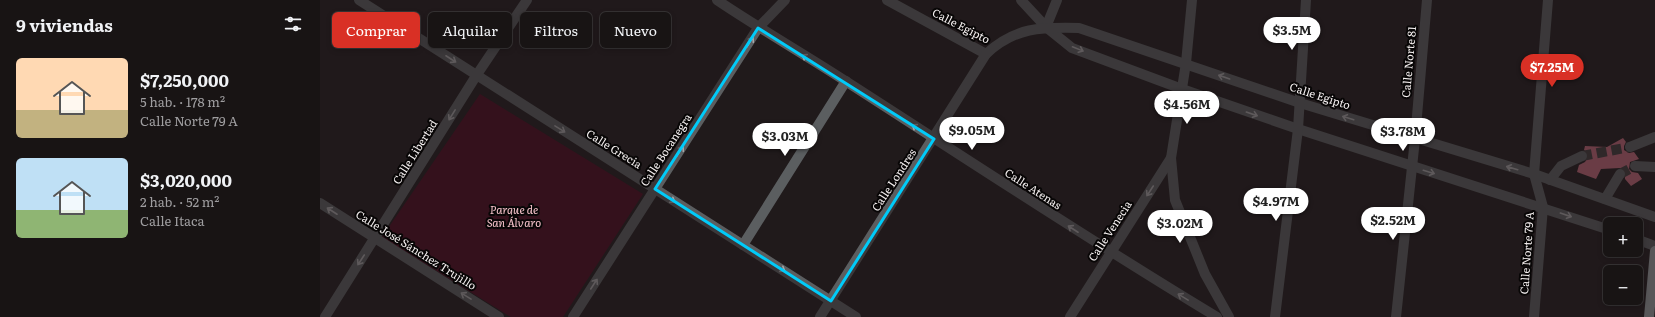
<!DOCTYPE html>
<html lang="es">
<meta charset="utf-8">
<style>
body{margin:0;font-family:Literata,serif;background:#252122;color:#f1f3f6;height:100vh;display:flex;flex-direction:column;font-size:15px;white-space:nowrap}
*{box-sizing:border-box;margin:0}
p{font-size:13px;color:#9f9ea0}
.icon{flex:none;width:22px;height:22px;fill:none;stroke:currentColor;stroke-width:2;stroke-linecap:round;stroke-linejoin:round}
.map{position:relative;flex:1;overflow:hidden}
.drawer{display:flex;flex-direction:column;background:#181414;width:320px}
.drawer>*{flex:none}
.top-card{position:absolute;left:12px;top:12px;width:380px;height:36px;display:flex;gap:8px}
.fabs{position:absolute;left:1283px;top:217px;display:grid;gap:8px}
.fabs a{display:grid;place-items:center;width:40px;height:40px;border-radius:6px;background:#181414;box-shadow:0 2px 6px #0003,0 0 0 1px #363334;font-size:20px}
.price{position:absolute;translate:-50% -34px;padding:0 9px;border-radius:14px;background:#fff;color:#222;font-size:13px;line-height:26px;filter:drop-shadow(0 1px 2px #0008)}
.price::after{content:'';position:absolute;left:50%;top:24px;width:12px;height:9px;margin-left:-6px;background:inherit;clip-path:polygon(0 0,100% 0,50% 100%)}
.price.active{background:#d93025;color:#fff}
ul{padding:0;list-style:none}
li{display:flex;align-items:center;gap:12px;height:100px;padding:0 16px}
li span{display:grid;place-items:center;flex:none;width:112px;height:80px;border-radius:6px;color:#555}
li>.icon{margin-inline-start:auto}
span .icon{width:48px;height:48px;fill:#fffc;stroke-width:1}
li b{font-size:17px}
h2{display:flex;justify-content:space-between;align-items:center;height:48px;padding:0 16px;font-size:17px}
.chip{padding:0 14px;border-radius:6px;background:#181414;box-shadow:0 2px 6px #0003,0 0 0 1px #363334;font-size:14px;line-height:36px}
.chip.active{background:#d93025;color:#fff}
main{display:flex;flex:1;min-height:0}
.map>svg:first-child{display:block}
</style>
<main>
<section class="drawer">
<h2>9 viviendas<svg class="icon" aria-label="filters" viewBox="0 0 24 24"><path d="M4 7h16M4 17h16"/><circle cx="9" cy="7" r="2"/><circle cx="15" cy="17" r="2"/></svg></h2>
<ul>
<li><span style="background:linear-gradient(#ffd9b3 65%,#c2b280 0)"><svg class="icon" aria-label="home" viewBox="0 0 24 24"><path d="M3 11l9-7 9 7M6 9v11h12V9"/></svg></span><div><b>$7,250,000</b><p>5 hab. · 178 m²</p><p>Calle Norte 79 A</p></div></li>
<li><span style="background:linear-gradient(#bfe0f5 65%,#8fb573 0)"><svg class="icon" aria-label="home" viewBox="0 0 24 24"><path d="M3 11l9-7 9 7M6 9v11h12V9"/></svg></span><div><b>$3,020,000</b><p>2 hab. · 52 m²</p><p>Calle Itaca</p></div></li>
</ul>
</section>
<div class="map">
<svg width="1335" height="317" viewBox="0 0 1335 317">
<rect width="100%" height="100%" fill="#201a1b"/>
<polygon fill="#4d071e" points="160,94 323,194 243,317 191,317 62,237"/>
<polygon fill="#c36678" points="1303,138 1306,142 1304,146 1304,150 1309,153 1314,152 1319,159 1310,162 1309,169 1312,172 1318,173 1322,179 1311,186 1305,179 1305,171 1300,168 1281,169 1276,179 1257,172 1259,165 1265,162 1268,157 1268,153 1264,150 1265,146 1287,147"/>
<g fill="none" stroke-linecap="round" stroke-linejoin="round">
<g stroke="#403a3b" stroke-width="10" stroke-dasharray="10 5" stroke-linecap="butt">
<polyline points="1262,156 1310,147"/>
<polyline points="1300,174 1315,166"/>
</g>
<g stroke="#5b5e60" stroke-width="10">
<polyline points="39,0 536,317"/>
<path d="M397,0C440,29 484,54 527,82C650,161 772,242 897,317"/>
<polyline points="567,0 666,54"/>
<polyline points="701,0 726,27 752,48 862,89 978,129 1290,230"/>
<polyline points="872,0 866,63 851,158 855,200 885,274 909,317"/>
<polyline points="726,27 737,0"/>
<polyline points="1310,147 1335,137"/>
<polyline points="1315,166 1335,167"/>
<polyline points="1230,180 1241,166 1262,156"/>
<polyline points="1285,199 1300,174"/>
<polyline points="0,203 179,317"/>
<polyline points="1316,239 1335,246"/>
<polyline points="423,245 526,81"/>
<polyline points="5,317 156,76 207,0"/>
<polyline points="253,317 438,28 465,0"/>
<path d="M500,317L666,54C695,27 721,27 759,28L980,103L1214,174L1335,217"/>
<polyline points="750,317 851,158"/>
<polyline points="955,317 978,129 986,0"/>
<polyline points="1076,317 1095,139 1107,0"/>
<polyline points="1214,317 1223,207 1214,174 1228,0"/>
</g>
<polyline stroke="#9ba2a5" stroke-width="10" points="1329,317 1335,251"/>
</g>
<defs><path id="oneway-shaft" d="M-6 0H5M1.5-3L5.5 0L1.5 3" fill="none" stroke-width="1.6" stroke-linecap="round" stroke-linejoin="round"/></defs>
<g stroke="#a8a7a8">
<use href="#oneway-shaft" transform="translate(430 42) rotate(-57)"/>
<use href="#oneway-shaft" transform="translate(758 49) rotate(22)"/>
<use href="#oneway-shaft" transform="translate(487 58) rotate(-149)"/>
<use href="#oneway-shaft" transform="translate(131 59) rotate(33)"/>
<use href="#oneway-shaft" transform="translate(904 77) rotate(-161)"/>
<use href="#oneway-shaft" transform="translate(932 114) rotate(19)"/>
<use href="#oneway-shaft" transform="translate(132 115) rotate(122)"/>
<use href="#oneway-shaft" transform="translate(1028 118) rotate(-163)"/>
<use href="#oneway-shaft" transform="translate(597 128) rotate(-147)"/>
<use href="#oneway-shaft" transform="translate(240 129) rotate(32)"/>
<use href="#oneway-shaft" transform="translate(360 151) rotate(-57)"/>
<use href="#oneway-shaft" transform="translate(1192 168) rotate(-164)"/>
<use href="#oneway-shaft" transform="translate(1109 172) rotate(17)"/>
<use href="#oneway-shaft" transform="translate(830 191) rotate(123)"/>
<use href="#oneway-shaft" transform="translate(350 199) rotate(32)"/>
<use href="#oneway-shaft" transform="translate(12 211) rotate(-147)"/>
<use href="#oneway-shaft" transform="translate(1246 215) rotate(19)"/>
<use href="#oneway-shaft" transform="translate(753 229) rotate(-147)"/>
<use href="#oneway-shaft" transform="translate(41 260) rotate(123)"/>
<use href="#oneway-shaft" transform="translate(460 268) rotate(32)"/>
<use href="#oneway-shaft" transform="translate(274 284) rotate(-57)"/>
<use href="#oneway-shaft" transform="translate(146 296) rotate(-148)"/>
<use href="#oneway-shaft" transform="translate(863 297) rotate(-149)"/>
</g>
<path d="M0 0H1335V317H0ZM438,28L614,139L511,301L335,189Z" fill="#201a1b" fill-opacity=".55" fill-rule="evenodd"/>
<path fill="none" stroke="#00cbf9" stroke-width="3" stroke-linejoin="round" d="M438,28L614,139L511,301L335,189Z"/>
<g text-anchor="middle" stroke-width="4" stroke-linejoin="round" paint-order="stroke">
<g font-size="11" fill="#f5f0f0" stroke="#080606">
<text transform="translate(641 26) rotate(27)" y="4">Calle Egipto</text>
<text transform="translate(1089 62) rotate(-85)" y="4">Calle Norte 81</text>
<text transform="translate(1000 96) rotate(18)" y="4">Calle Egipto</text>
<text transform="translate(294 149) rotate(32)" y="4">Calle Grecia</text>
<text transform="translate(346 150) rotate(-57)" y="4">Calle Bocanegra</text>
<text transform="translate(95 152) rotate(-58)" y="4">Calle Libertad</text>
<text transform="translate(574 180) rotate(-57)" y="4">Calle Londres</text>
<text transform="translate(713 189) rotate(33)" y="4">Calle Atenas</text>
<text transform="translate(790 231) rotate(-57)" y="4">Calle Venecia</text>
<text transform="translate(96 250) rotate(32)" y="4">Calle José Sánchez Trujillo</text>
<text transform="translate(1207 253) rotate(-86)" y="4">Calle Norte 79 A</text>
</g>
<g font-size="11" font-style="italic" fill="#f8c4cc" stroke="#080606">
<text x="194" y="214">Parque de<tspan x="194" dy="13">San Álvaro</tspan></text>
</g>
</g>
</svg>
<div class="fabs">
<a>+</a>
<a>−</a>
</div>
<b class="price" style="left:972px;top:51px">$3.5M</b>
<b class="price active" style="left:1232px;top:88px">$7.25M</b>
<b class="price" style="left:867px;top:125px">$4.56M</b>
<b class="price" style="left:652px;top:151px">$9.05M</b>
<b class="price" style="left:1083px;top:152px">$3.78M</b>
<b class="price" style="left:465px;top:157px">$3.03M</b>
<b class="price" style="left:956px;top:222px">$4.97M</b>
<b class="price" style="left:1073px;top:241px">$2.52M</b>
<b class="price" style="left:860px;top:244px">$3.02M</b>
<div class="top-card">
<a class="chip active">Comprar</a>
<a class="chip">Alquilar</a>
<a class="chip">Filtros</a>
<a class="chip">Nuevo</a>
</div>
</div>
</main>
